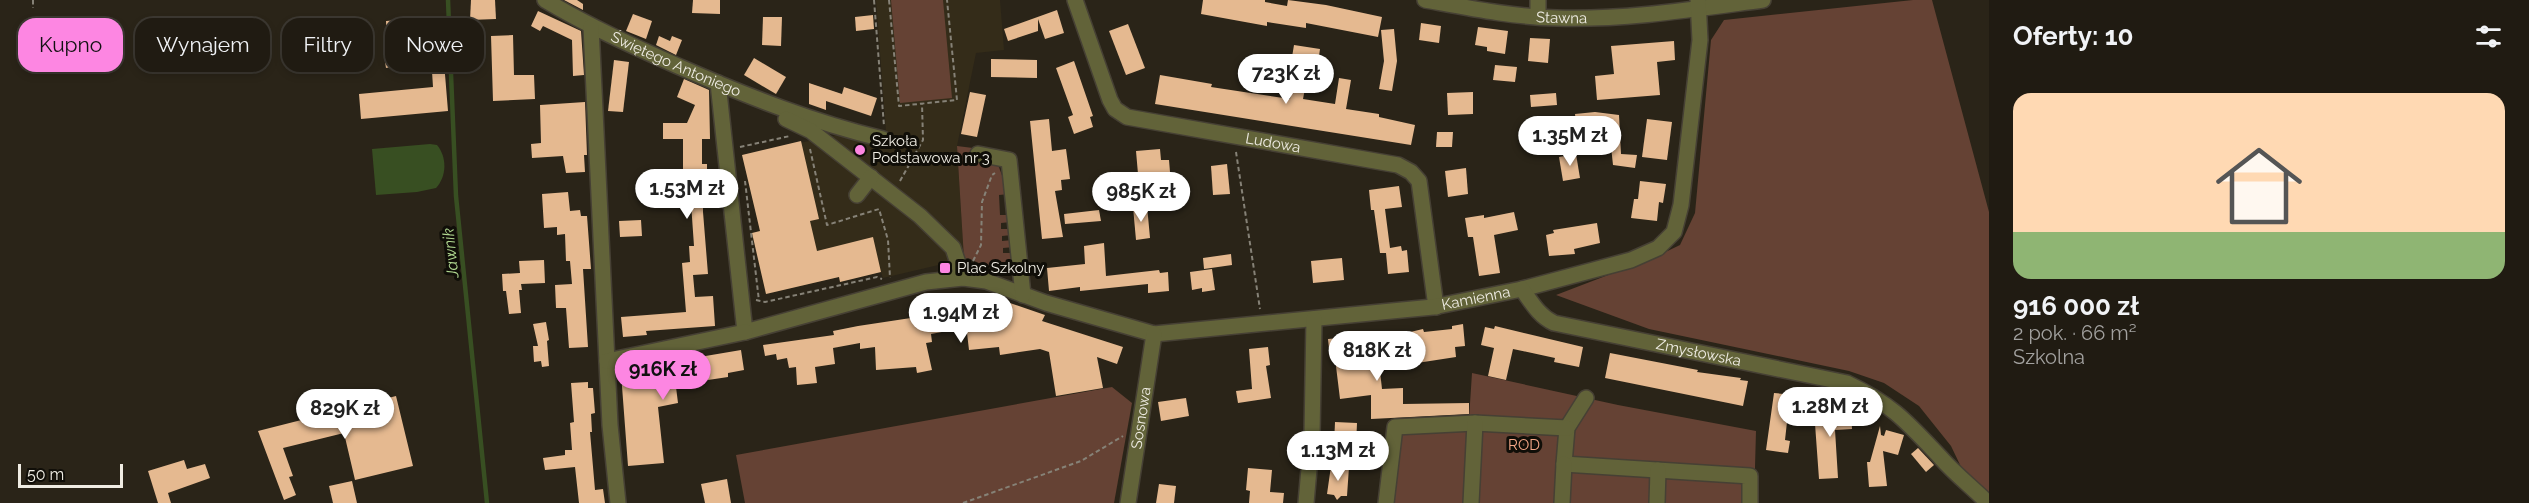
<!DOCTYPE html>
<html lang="pl">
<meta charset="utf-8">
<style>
body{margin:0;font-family:Raleway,sans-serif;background:#28241b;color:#f1f3f6;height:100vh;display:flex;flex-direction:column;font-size:22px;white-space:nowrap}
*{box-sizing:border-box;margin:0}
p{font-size:20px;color:#a2a19f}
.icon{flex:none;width:33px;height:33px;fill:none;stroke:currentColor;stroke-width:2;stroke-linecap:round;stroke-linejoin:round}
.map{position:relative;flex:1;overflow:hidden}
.sheet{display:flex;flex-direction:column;background:#201b12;width:540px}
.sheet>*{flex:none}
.guide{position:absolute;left:18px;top:18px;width:570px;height:54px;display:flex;gap:12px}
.scale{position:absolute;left:18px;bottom:15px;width:105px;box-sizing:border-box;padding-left:6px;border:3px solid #efece3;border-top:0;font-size:16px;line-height:21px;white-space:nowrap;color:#efece3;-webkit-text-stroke:4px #100e08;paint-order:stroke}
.price{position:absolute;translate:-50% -51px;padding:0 14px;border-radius:21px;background:#fff;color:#222;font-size:20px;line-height:39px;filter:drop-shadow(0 2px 3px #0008)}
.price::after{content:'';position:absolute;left:50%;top:36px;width:18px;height:14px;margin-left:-9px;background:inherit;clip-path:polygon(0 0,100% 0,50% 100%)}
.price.selected{background:#fd86e2;color:#111}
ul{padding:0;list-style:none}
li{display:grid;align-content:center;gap:12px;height:318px;padding:0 24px}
li span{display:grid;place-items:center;height:186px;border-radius:18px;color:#555}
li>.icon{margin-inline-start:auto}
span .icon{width:108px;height:108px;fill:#fffc;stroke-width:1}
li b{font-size:26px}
h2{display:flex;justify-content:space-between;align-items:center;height:72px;padding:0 24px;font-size:26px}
.tag{padding:0 21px;border-radius:18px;background:#201b12;box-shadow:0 3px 9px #0003,0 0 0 2px #3d3932;font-size:21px;line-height:54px}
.tag.selected{background:#fd86e2;color:#111}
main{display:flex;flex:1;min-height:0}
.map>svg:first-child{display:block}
</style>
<main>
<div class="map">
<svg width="1989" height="503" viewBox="0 0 1989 503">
<rect width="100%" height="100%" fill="#2a2418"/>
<polygon fill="#342c19" points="876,0 1000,0 1004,50 976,53 957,146 964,259 883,278 881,272 840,282 839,277 766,294 752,233 760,231 742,155 838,135 884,145 886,131"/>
<g fill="#654234">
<polygon points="891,0 943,0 952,98 900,103"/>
<polygon points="1913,0 1932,0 1989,212 1989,492 1963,471 1951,446 1919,406 1884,383 1849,371 1649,329 1556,295 1655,257 1680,245 1695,213 1711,40 1724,20"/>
<polygon points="957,146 973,148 971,157 997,162 1009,194 999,195 1000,215 1011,215 1011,222 1001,223 1001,229 1012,229 1012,235 1002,236 1002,241 1013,240 1014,247 1003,248 1003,253 1014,253 1014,263 1010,267 998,272 968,258 964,259"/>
<polygon points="1472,373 1618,405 1756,431 1754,503 1379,503 1388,421 1469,419"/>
<polygon points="1112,387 1132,403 1114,503 745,503 736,455"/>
</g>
<path fill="#384f22" d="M430,144L437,145C447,157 447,176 436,188L417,192L376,195L372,149Z"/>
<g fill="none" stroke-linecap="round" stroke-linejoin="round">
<polyline stroke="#384f22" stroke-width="4.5" points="448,0 456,196 487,503"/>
</g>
<g fill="#e5b990">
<polygon points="471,0 495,0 496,19 470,20"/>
<polygon points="564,0 577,0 583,4 583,10"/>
<polygon points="693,0 720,0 720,14 692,13"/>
<polygon points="1203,0 1265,0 1265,2 1287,6 1288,0 1326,5 1382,17 1378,37 1306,23 1306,28 1267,22 1267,26 1201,14"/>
<polygon points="1057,10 1064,33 1045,39 1038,19 1038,31 1008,41 1004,29"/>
<polygon points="538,11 581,31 584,75 573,76 572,40 543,26 540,31 531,26"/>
<polygon points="633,14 652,21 646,39 626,31"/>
<polygon points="873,15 874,29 856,31 855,17"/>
<polygon points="763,17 782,17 781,46 762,45"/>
<polygon points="412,19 414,63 386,68 383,49 387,49 386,21"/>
<polygon points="1421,23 1441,26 1439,43 1419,40"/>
<polygon points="1128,24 1145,68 1126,75 1109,31"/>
<polygon points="1478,27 1508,31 1505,54 1487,51 1487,47 1475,45"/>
<polygon points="1394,29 1397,61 1392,91 1379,89 1384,61 1381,30"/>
<polygon points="513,35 514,75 534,75 535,99 493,101 491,36"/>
<polygon points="659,36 670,41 672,36 682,40 676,55 656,45"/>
<polygon points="1530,38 1550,39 1548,63 1528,61"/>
<polygon points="1674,41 1675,60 1657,62 1660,95 1597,100 1595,76 1614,74 1611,46"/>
<polygon points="1294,45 1320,49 1317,70 1309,68 1303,99 1335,104 1339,78 1351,80 1346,109 1379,114 1379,117 1415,125 1411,145 1155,104 1160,75 1212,84 1211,87 1290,99 1297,58 1292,57"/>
<polygon points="443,50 448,111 361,119 359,94 433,87 431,56 432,51"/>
<polygon points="754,58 786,77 776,94 744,75"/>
<polygon points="991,59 1037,60 1037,78 991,77"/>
<polygon points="614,60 629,62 623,112 608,111"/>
<polygon points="1074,61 1093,116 1090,117 1093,127 1074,134 1068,117 1073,115 1056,68"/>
<polygon points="1495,65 1517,67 1515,82 1493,80"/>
<polygon points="684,79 709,90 710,139 702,139 702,164 707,164 707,176 703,176 703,212 708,274 693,275 695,297 713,296 715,326 646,331 647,335 623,337 621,317 686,312 682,263 690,262 689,246 694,246 691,203 683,203 683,139 663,139 663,123 687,123 695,105 677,97"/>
<polygon points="809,83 842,94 844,87 877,98 871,116 826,101 826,110 809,104"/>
<polygon points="970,92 986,95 977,137 961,134"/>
<polygon points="1473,92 1473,114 1448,115 1447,93"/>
<polygon points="1556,93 1557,105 1531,107 1530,95"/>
<polygon points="585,102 587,155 584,155 585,172 566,173 563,156 532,158 531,144 541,143 540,105"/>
<polygon points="1595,112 1619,115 1621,154 1637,155 1635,168 1613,165 1609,128 1577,132 1575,114"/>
<polygon points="1049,119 1052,151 1066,149 1070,179 1061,180 1062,190 1055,191 1063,237 1042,239 1030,121"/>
<polygon points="1647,119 1672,122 1667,160 1642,157"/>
<polygon points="1437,132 1453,132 1452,147 1436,147"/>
<polygon points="801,141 819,219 810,221 817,251 873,237 881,272 840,282 839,277 766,294 752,233 760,231 742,155"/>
<polygon points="1160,149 1161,160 1169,160 1170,172 1138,174 1136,151"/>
<polygon points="1576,154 1580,178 1563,181 1559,157"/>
<polygon points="1227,164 1230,194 1213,195 1211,166"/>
<polygon points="1466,168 1468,194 1448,197 1445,171"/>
<polygon points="1640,181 1666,184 1663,203 1659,202 1657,221 1631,218 1634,199 1638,199"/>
<polygon points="1399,186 1402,207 1385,209 1390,248 1401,246 1402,251 1407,250 1409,272 1388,274 1386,253 1380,253 1374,210 1371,210 1369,190"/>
<polygon points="568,192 570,211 580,210 581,216 587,216 591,269 583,269 588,347 569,348 566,308 556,308 555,285 572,284 570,261 566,261 565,234 557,235 557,227 544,228 542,194"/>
<polygon points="1147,206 1150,238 1136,240 1133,207"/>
<polygon points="1099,210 1101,221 1065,224 1064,214"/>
<polygon points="1514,212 1518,230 1494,235 1500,273 1479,276 1473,237 1468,237 1465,218 1484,215 1484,218"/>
<polygon points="641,220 642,236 620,237 619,221"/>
<polygon points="1597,223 1600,243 1574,249 1575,254 1549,256 1546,235 1554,233 1553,230"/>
<polygon points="1104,243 1106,276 1159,270 1160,273 1168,272 1169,291 1148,293 1148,284 1080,291 1080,287 1049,291 1047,268 1085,264 1084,246"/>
<polygon points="1231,254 1232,265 1204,269 1203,258"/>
<polygon points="1342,258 1344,280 1313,283 1311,261"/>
<polygon points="544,260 545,283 521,284 522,290 519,290 521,313 509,314 506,291 503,291 502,274 520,273 519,261"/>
<polygon points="1212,269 1215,290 1202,292 1202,288 1192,290 1190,272"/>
<polygon points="1010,303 1045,315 1042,321 1123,347 1117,364 1097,357 1103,388 1056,396 1049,352 1040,349 1000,355 999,347 969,350 967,333 958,334 958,329 931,334 932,342 926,343 932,370 917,373 916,367 876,370 875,347 860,349 860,343 833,348 835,364 815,367 817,383 797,385 796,367 789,368 787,358 777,360 776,354 765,356 763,345 834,335 833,331 858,326"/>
<polygon points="546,322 549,340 547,341 549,366 542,367 541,361 534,362 533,346 538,346 533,324"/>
<polygon points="1463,324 1465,346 1455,347 1456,357 1417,363 1414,352 1405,353 1402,334 1423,329 1424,332 1452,329 1452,326"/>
<polygon points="1495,326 1583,347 1579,367 1554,362 1555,358 1513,349 1506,380 1488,376 1494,348 1481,345 1485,327 1494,329"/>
<polygon points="1376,335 1382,389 1403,388 1403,404 1469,403 1469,414 1371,419 1371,395 1340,399 1335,358 1330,358 1328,339"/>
<polygon points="1268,347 1270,365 1266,366 1271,398 1238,403 1236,391 1252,389 1249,349"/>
<polygon points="741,350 744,370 728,373 728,377 708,380 707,375 675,379 678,403 658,407 664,463 628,466 621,373 646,369 648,379 672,376 670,362"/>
<polygon points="1610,353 1698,370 1697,372 1741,378 1740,380 1748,381 1743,406 1605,378"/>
<polygon points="588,382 588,388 593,388 595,413 591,414 592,432 590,432 595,490 603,489 605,503 579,503 575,467 545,470 543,458 565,455 565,450 572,450 570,423 574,422 571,383"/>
<polygon points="1774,393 1794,395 1793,413 1788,413 1785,440 1790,441 1788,453 1766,450"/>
<polygon points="396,396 413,466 355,480 344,433 283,448 293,476 289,477 296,495 284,500 258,431"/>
<polygon points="1186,398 1189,416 1161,421 1158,402"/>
<polygon points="1851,408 1852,429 1835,430 1838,478 1819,479 1814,410"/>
<polygon points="1335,422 1357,423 1356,446 1334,445"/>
<polygon points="1880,426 1881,435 1884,436 1886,430 1904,435 1898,455 1883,451 1887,486 1869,487 1867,462 1870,462"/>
<polygon points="1918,448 1934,465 1926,472 1911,454"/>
<polygon points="184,460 187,469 205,464 210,478 168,493 171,503 158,503 148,471"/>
<polygon points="1331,466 1349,467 1347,496 1341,496 1337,500 1334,495 1327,494"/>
<polygon points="1248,468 1272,470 1270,492 1284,493 1283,503 1249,503 1250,491 1246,490"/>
<polygon points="727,479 731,503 705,503 701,484"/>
<polygon points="352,481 357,503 333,503 329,486"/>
<polygon points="1159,484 1176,486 1174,503 1156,503"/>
</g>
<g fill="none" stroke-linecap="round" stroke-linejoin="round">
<defs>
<g id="minor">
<path id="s1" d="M545,0C590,27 633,46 680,67C747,96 812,122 883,139"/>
<path id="s2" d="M1075,0L1110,100L1115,109L1127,117L1398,165L1411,172L1419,181L1436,307"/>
<path id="s3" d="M1425,0C1469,8 1513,17 1557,18C1626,20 1695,9 1763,0"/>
<polyline points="1538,0 1538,17"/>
<polyline points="591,27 610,425 618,503"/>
<path id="s4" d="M718,83L745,332L926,282L963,278L986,281L1046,303L1154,334L1433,307L1522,289L1631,260L1658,248L1674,232L1681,205L1700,40L1698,0"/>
<polyline points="786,119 811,131 920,216 953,248 963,278"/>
<polyline points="978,154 1009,160 1023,295"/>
<polyline points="857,195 871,177"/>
<path id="s5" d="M1522,289C1532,303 1539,316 1554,323L1847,383C1893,405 1907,422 1941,458C1955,474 1973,488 1988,503"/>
<polyline points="607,361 745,332"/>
<polyline points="1586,398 1567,428 1564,464 1750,476 1750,503"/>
<path id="s6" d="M1128,503L1154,334"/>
<polyline points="1306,503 1312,435 1314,319"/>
<polyline points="1386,503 1395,427 1475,423 1567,428"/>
<polyline points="1471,503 1475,423"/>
<polyline points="1562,503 1564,464"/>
<polyline points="1657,503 1658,470"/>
</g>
</defs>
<use href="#minor" stroke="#464034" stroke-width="18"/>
<g stroke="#868277" stroke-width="2" stroke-dasharray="4.5 3" stroke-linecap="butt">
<polyline points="33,0 33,8"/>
<polyline points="874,0 884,126"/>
<polyline points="889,0 899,106 957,100 947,0"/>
<polyline points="740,147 790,136"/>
<polyline points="810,149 827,225 879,209 888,240 890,278"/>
<polyline points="1236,152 1260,309"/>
<polyline points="745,181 759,301"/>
<polyline points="900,181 923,140 922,104"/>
<polyline points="973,261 981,245 982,202 992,175 995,173"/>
<polyline points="756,300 765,302 877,277 882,279"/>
<polyline points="963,503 1081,461 1123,436"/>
</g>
<use href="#minor" stroke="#626339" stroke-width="15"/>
</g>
<g fill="#fd86e2" stroke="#100e08" stroke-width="2">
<circle cx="860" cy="150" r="6"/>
<rect x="939" y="262" width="12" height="12" rx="3"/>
</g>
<g text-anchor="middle" stroke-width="6" stroke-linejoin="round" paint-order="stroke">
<g font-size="15" fill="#efece3" stroke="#100e08">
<text dy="5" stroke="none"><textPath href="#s3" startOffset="138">Stawna</textPath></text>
<text dy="5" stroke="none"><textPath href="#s1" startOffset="146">Świętego Antoniego</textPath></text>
<text dy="5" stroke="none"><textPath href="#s2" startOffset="279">Ludowa</textPath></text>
<text dy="5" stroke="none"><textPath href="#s4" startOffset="999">Kamienna</textPath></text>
<text dy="5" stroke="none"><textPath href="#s5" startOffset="195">Zmysłowska</textPath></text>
<text dy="5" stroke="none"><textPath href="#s6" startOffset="86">Sosnowa</textPath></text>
</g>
<g font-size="15" fill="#efece3" stroke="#100e08" text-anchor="start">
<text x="872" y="146">Szkoła<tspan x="872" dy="17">Podstawowa nr 3</tspan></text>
<text x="957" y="273">Plac Szkolny</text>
</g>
<g font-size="15" fill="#f7a888" stroke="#100e08">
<text x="1524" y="450">ROD</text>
</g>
<g font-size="16" font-style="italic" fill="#b1d890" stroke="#100e08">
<text transform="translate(450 253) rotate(-96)" y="6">Jawnik</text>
</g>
</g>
</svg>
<div class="scale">50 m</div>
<b class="price" style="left:1286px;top:105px">723K zł</b>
<b class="price" style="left:1570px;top:167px">1.35M zł</b>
<b class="price" style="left:687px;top:220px">1.53M zł</b>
<b class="price" style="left:1141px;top:223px">985K zł</b>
<b class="price" style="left:961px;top:344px">1.94M zł</b>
<b class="price" style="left:1377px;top:382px">818K zł</b>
<b class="price selected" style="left:663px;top:401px">916K zł</b>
<b class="price" style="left:1830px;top:438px">1.28M zł</b>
<b class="price" style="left:345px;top:440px">829K zł</b>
<b class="price" style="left:1338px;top:482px">1.13M zł</b>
<div class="guide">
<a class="tag selected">Kupno</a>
<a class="tag">Wynajem</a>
<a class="tag">Filtry</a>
<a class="tag">Nowe</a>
</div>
</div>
<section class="sheet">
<h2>Oferty: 10<svg class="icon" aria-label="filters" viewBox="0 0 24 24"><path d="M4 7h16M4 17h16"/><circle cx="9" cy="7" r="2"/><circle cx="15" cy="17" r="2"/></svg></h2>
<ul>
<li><span style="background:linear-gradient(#ffd9b3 75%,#8fb573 0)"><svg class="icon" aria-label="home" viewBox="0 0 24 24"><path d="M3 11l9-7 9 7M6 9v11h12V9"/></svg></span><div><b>916 000 zł</b><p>2 pok. · 66 m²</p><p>Szkolna</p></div></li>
</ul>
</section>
</main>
